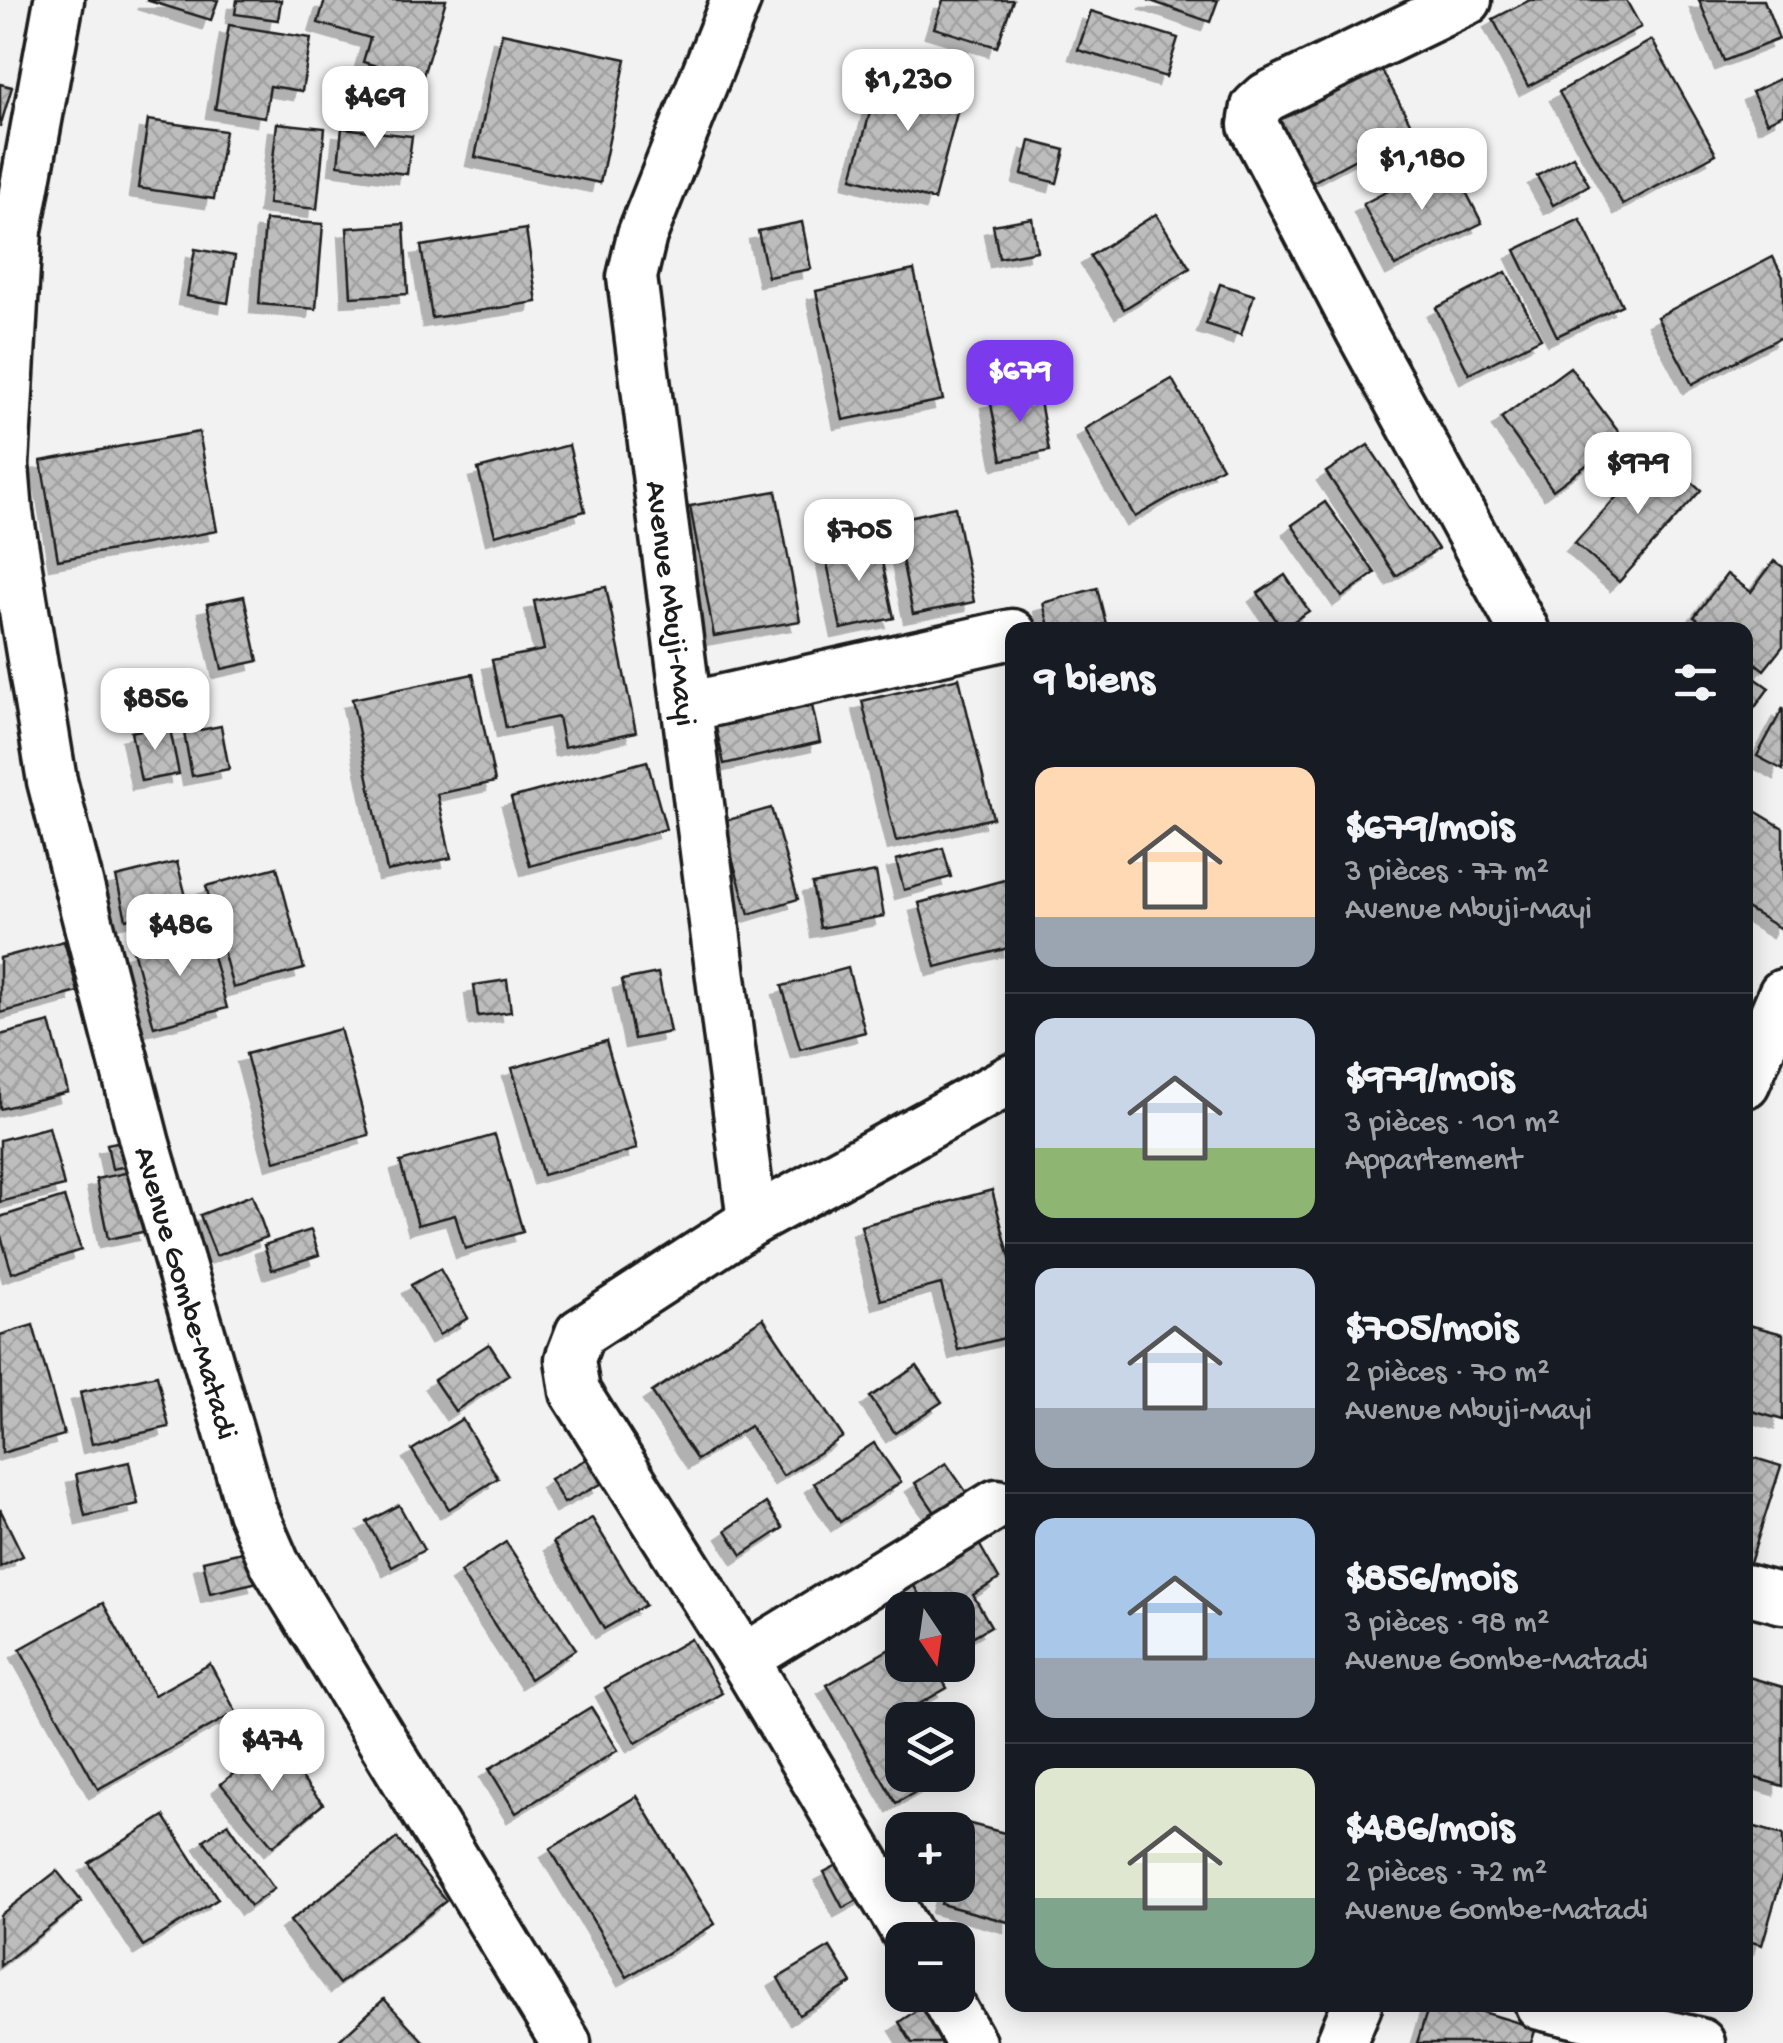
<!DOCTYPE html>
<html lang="fr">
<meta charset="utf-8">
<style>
body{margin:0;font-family:"Gochi Hand",sans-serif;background:#242831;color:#f1f3f6;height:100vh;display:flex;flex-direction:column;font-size:38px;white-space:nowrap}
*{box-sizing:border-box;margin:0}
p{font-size:32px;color:#9ea1a6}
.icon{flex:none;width:55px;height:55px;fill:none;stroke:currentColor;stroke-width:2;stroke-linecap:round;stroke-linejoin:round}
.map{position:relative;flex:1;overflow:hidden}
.panel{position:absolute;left:1005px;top:622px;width:748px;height:1390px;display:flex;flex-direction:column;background:#171b24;border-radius:20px;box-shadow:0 5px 25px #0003}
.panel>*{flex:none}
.needle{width:65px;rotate:167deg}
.controls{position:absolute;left:885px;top:1592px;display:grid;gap:20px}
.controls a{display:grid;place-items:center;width:90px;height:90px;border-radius:20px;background:#171b24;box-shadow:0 5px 25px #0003;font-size:50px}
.price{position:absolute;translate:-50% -85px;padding:0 22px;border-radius:20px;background:#fff;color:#222;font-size:32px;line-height:65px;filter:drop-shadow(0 2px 5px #0008)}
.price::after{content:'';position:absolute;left:50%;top:60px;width:30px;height:22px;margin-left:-15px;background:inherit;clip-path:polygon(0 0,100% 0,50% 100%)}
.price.selected{background:#7c3aed;color:#fff}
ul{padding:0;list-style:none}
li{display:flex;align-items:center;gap:30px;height:250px;padding:0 30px}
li+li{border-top:2px solid #363941}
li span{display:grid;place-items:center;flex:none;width:280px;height:200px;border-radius:20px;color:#555}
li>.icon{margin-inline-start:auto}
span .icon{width:120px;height:120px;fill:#fffc;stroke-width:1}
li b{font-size:42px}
h2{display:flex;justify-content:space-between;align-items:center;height:120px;padding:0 30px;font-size:42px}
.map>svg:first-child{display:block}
</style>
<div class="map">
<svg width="1783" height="2043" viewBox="0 0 1783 2043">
<defs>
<pattern id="building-cross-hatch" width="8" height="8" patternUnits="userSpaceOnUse" patternTransform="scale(2.5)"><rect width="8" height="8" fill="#bdbdbd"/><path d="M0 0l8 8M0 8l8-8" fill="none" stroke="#a2a2a2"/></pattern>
<filter id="shadow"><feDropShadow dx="-9" dy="9" stdDeviation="0" flood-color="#0004"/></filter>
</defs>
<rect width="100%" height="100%" fill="#f2f2f2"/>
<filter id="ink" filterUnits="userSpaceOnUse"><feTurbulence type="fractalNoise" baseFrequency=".01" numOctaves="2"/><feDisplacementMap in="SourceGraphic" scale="20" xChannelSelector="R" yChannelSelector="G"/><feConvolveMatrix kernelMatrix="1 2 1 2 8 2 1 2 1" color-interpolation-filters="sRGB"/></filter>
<g filter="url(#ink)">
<g fill="url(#building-cross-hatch)" stroke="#1c1c1c" stroke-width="2.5" filter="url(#shadow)">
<polygon points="146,0 218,0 211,20"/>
<polygon points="237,0 281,0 278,20 235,14"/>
<polygon points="325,0 446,0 422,79 363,62 370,38 318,23"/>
<polygon points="943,0 1013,0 997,47 934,28"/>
<polygon points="1148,0 1218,0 1210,22"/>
<polygon points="1530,0 1626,0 1641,27 1528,86 1493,19"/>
<polygon points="1699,0 1764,0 1779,39 1724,61"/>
<polygon points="1091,11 1178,38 1166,77 1078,50"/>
<polygon points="229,25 311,38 302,91 270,86 265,117 215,109"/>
<polygon points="502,33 626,59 600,183 475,157"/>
<polygon points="1652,40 1716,154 1623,205 1559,92"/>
<polygon points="1377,61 1413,128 1307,185 1271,118"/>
<polygon points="882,69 963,90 934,200 852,178"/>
<polygon points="1783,77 1783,114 1767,122 1752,92"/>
<polygon points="0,84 12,87 0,127"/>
<polygon points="148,120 225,131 214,199 138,188"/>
<polygon points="277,123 325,128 317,209 268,204"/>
<polygon points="342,128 412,136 407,174 338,165"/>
<polygon points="1030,141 1065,150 1057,183 1022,174"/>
<polygon points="1573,156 1589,185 1553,205 1537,176"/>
<polygon points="1449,159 1482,223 1395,266 1363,204"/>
<polygon points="1156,214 1190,268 1124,309 1090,256"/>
<polygon points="1032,218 1037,251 999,258 993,225"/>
<polygon points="1580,219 1622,305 1557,336 1515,250"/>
<polygon points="265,220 323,224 316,309 259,304"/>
<polygon points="802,222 811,269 768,277 758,231"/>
<polygon points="404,224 408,294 351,297 347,228"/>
<polygon points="526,229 537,302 432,318 421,246"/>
<polygon points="195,249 235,256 228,303 187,296"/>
<polygon points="1773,257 1783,277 1783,336 1692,384 1657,317"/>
<polygon points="914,270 943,400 843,420 816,291"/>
<polygon points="1506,272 1541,338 1469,374 1436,308"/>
<polygon points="1220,284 1254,295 1241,335 1206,324"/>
<polygon points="1570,367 1623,438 1553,490 1501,418"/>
<polygon points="1172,379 1222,467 1135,517 1085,429"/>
<polygon points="1038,390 1049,451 1002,460 990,399"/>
<polygon points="199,432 217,531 58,560 41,461"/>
<polygon points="569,445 585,511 495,535 478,469"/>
<polygon points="1368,445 1438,549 1396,576 1326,472"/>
<polygon points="1658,451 1701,490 1619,582 1575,543"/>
<polygon points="776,491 800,621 714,636 690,506"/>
<polygon points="1325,502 1375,573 1342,597 1292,525"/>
<polygon points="955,507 974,602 913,614 894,520"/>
<polygon points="877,538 894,618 841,629 824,549"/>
<polygon points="1774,561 1783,567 1783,646 1764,670 1745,655 1745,630 1712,630 1694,617 1727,574 1751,592"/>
<polygon points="1285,575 1309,611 1282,629 1258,593"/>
<polygon points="606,587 636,732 564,747 558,717 506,728 492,660 544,650 534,601"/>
<polygon points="1097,588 1106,624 1084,630 1050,630 1043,603"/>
<polygon points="244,596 258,661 222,669 207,604"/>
<polygon points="1745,671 1769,688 1745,721"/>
<polygon points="473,674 495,782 437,794 451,858 387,871 352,699"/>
<polygon points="959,678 993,818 896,841 862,701"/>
<polygon points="811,701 820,742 724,764 715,723"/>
<polygon points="1783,708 1783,770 1757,756"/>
<polygon points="169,724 179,774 141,781 131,732"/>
<polygon points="221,726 229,769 192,776 184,733"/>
<polygon points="647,761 666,829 530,866 511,798"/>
<polygon points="1745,805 1783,828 1783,925 1781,929 1745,907"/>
<polygon points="771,808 798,899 749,914 721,822"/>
<polygon points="943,848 951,877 904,890 896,860"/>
<polygon points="177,862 188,904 126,919 116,877"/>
<polygon points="277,867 304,969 233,988 206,886"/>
<polygon points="876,872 884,916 820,928 812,884"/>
<polygon points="1012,878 1012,947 936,967 919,903"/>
<polygon points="206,930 227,1008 154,1027 133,950"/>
<polygon points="64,941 78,992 0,1013 0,958"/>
<polygon points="848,968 865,1032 800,1049 782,986"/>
<polygon points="658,973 670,1032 634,1039 622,980"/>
<polygon points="507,980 511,1012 478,1016 474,985"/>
<polygon points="50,1022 68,1092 0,1109 0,1035"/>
<polygon points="340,1029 369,1135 275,1161 246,1054"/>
<polygon points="606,1041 637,1149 543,1175 512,1068"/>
<polygon points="49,1127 64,1186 0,1202 0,1140"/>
<polygon points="495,1135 523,1232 465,1249 455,1215 418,1225 400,1162"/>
<polygon points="132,1139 137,1164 112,1169 107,1144"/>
<polygon points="135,1171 147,1231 108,1239 96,1179"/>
<polygon points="992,1190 1012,1266 1012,1336 958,1350 941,1284 881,1300 861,1226"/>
<polygon points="252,1195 267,1237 216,1256 200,1215"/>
<polygon points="64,1197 81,1250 12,1273 0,1233 0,1217"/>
<polygon points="311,1230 319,1255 272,1270 264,1245"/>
<polygon points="440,1269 468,1318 439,1335 411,1285"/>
<polygon points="763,1318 843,1437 783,1476 750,1426 697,1460 652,1392"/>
<polygon points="1745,1324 1783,1334 1783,1420 1745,1409"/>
<polygon points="33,1325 64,1435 2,1453 0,1335"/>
<polygon points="489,1344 509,1375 455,1411 434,1380"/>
<polygon points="917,1366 942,1402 895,1433 870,1397"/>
<polygon points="157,1375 169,1427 92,1444 80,1392"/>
<polygon points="462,1419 498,1478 449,1509 412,1450"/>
<polygon points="874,1443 901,1482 840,1522 814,1483"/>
<polygon points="1745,1455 1781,1466 1750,1563 1745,1562"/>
<polygon points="587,1459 601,1484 564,1503 550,1479"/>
<polygon points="129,1462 138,1504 85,1516 76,1474"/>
<polygon points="946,1463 976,1506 945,1527 915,1483"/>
<polygon points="766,1503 783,1528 742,1555 726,1530"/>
<polygon points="399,1505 424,1550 392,1567 367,1522"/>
<polygon points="0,1509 23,1556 0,1567"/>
<polygon points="592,1518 645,1605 604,1629 553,1542"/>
<polygon points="506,1542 576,1649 530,1679 460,1572"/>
<polygon points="978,1542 999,1579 973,1595 991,1626 958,1645 958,1610 928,1610 911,1581"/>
<polygon points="251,1550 258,1582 210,1593 203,1561"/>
<polygon points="103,1603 154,1695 210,1664 236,1712 98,1789 20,1649"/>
<polygon points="691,1639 722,1693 636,1743 605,1688"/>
<polygon points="902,1642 902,1665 934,1665 947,1688 902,1714 906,1720 902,1720 902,1775 938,1775 940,1778 896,1803 827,1685"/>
<polygon points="1745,1676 1783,1687 1783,1786 1745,1775"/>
<polygon points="591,1707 618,1750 516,1813 489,1769"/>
<polygon points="271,1742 323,1804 273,1846 221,1784"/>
<polygon points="637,1796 715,1924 627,1977 550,1849"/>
<polygon points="164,1816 218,1899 143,1946 89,1863"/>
<polygon points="963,1822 1012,1835 1012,1923 941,1904 946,1885 958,1885 958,1841"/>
<polygon points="228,1823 274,1889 250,1906 204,1840"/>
<polygon points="1745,1824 1783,1835 1783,1873 1762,1945 1745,1940"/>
<polygon points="397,1838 446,1901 339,1984 290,1921"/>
<polygon points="849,1859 867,1895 843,1908 824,1872"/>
<polygon points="57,1871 82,1902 0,1966 0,1915"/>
<polygon points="830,1947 852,1983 799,2015 778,1978"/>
<polygon points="384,1999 425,2043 336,2043"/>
<polygon points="926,2004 951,2043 912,2043 899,2022"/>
<polygon points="1429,2005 1460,2005 1536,2028 1531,2043 1417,2043"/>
</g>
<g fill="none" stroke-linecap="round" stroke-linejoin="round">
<defs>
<g id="minor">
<path id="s1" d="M59,0L17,230L4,465L8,513L52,781L145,1144L252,1511L275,1564L566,2043"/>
<path id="s2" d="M736,0L642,235L632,277L752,1221"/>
<polyline points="1467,0 1267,97 1256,107 1253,125 1361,332 1524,630"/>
<polyline points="688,707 1012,634"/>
<polyline points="1745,1083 1783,994"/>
<polyline points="1745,1589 1783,1599"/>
<polyline points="744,1659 997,1504"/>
<polyline points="911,1940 744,1659 575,1392 570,1359 580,1333 752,1221 1012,1079"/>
<polyline points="944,1995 971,2043"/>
<polyline points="1540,2005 1700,2043"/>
<polyline points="1341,2043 1357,2005"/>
</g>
</defs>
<use href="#minor" stroke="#1c1c1c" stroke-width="55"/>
<use href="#minor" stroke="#fff" stroke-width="48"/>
</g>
</g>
<g text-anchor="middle" stroke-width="8" stroke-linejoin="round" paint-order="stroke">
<g font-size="32" fill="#1c1c1c" stroke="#fff">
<text dy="11" stroke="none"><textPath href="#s2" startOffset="625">Avenue Mbuji-Mayi</textPath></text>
<text dy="11" stroke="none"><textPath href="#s1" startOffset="1318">Avenue Gombe-Matadi</textPath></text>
</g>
</g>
</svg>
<div class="controls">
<a><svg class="needle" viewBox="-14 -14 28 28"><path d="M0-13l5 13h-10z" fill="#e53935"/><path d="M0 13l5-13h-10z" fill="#9ea1a6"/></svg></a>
<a><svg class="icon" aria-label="layers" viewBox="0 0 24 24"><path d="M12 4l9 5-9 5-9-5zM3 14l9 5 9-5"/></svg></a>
<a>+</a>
<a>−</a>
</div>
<b class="price" style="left:908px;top:134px">$1,230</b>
<b class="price" style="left:375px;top:151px">$469</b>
<b class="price" style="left:1422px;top:213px">$1,180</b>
<b class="price selected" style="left:1020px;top:425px">$679</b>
<b class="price" style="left:1638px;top:517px">$979</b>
<b class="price" style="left:859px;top:584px">$705</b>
<b class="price" style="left:155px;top:753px">$856</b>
<b class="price" style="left:180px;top:979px">$486</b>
<b class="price" style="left:272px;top:1794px">$474</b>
<section class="panel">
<h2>9 biens<svg class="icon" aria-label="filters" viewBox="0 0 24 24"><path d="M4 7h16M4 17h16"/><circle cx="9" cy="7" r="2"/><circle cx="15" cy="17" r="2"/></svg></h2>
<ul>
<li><span style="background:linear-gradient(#ffd9b3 75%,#9aa5b1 0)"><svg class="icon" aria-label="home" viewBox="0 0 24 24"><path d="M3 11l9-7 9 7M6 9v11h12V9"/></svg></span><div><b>$679/mois</b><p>3 pièces · 77 m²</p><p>Avenue Mbuji-Mayi</p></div></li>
<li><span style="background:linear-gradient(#c9d6e8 65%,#8fb573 0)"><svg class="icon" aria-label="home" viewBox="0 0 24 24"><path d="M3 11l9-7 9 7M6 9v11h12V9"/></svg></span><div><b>$979/mois</b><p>3 pièces · 101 m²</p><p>Appartement</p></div></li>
<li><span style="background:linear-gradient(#c9d6e8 70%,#9aa5b1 0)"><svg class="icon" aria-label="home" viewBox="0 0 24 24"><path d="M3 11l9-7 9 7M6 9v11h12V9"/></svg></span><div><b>$705/mois</b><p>2 pièces · 70 m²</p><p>Avenue Mbuji-Mayi</p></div></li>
<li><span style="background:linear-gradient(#a9c7e8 70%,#9aa5b1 0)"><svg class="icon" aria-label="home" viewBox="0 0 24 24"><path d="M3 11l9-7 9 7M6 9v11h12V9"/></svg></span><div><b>$856/mois</b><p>3 pièces · 98 m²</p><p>Avenue Gombe-Matadi</p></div></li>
<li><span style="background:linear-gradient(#dfe7d0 65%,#7fa58c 0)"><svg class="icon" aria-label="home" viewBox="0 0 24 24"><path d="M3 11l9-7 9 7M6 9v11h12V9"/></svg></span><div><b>$486/mois</b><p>2 pièces · 72 m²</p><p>Avenue Gombe-Matadi</p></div></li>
</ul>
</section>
</div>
